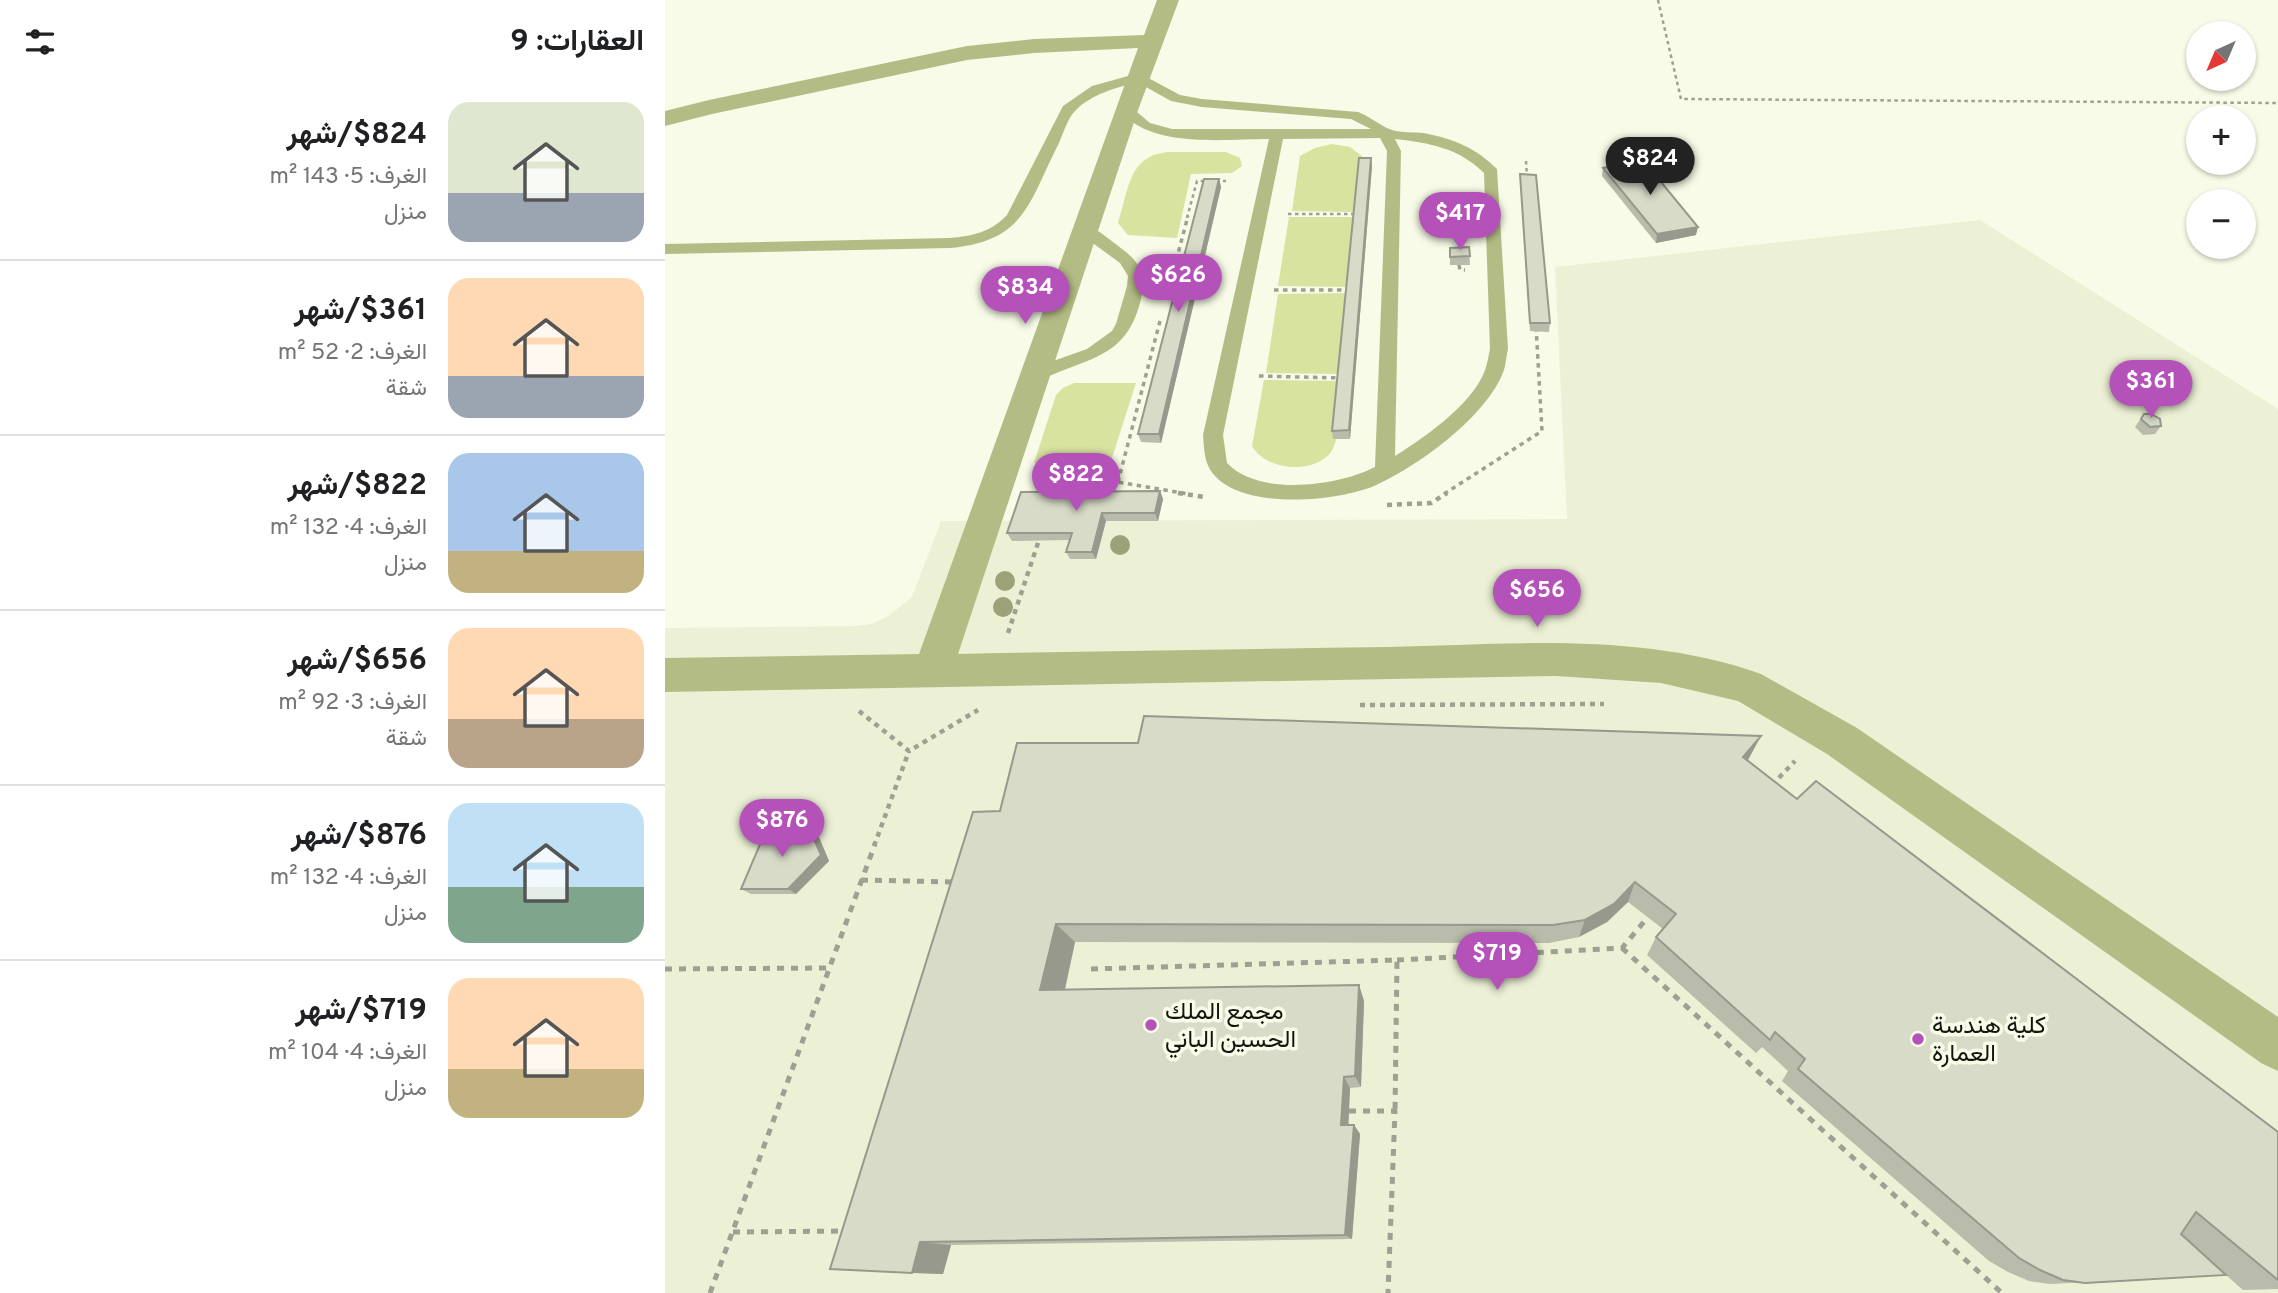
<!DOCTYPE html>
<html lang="ar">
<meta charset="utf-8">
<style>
body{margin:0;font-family:Overpass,Vazirmatn,sans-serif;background:#f2f2f2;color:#202124;direction:rtl;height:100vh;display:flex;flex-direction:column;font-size:26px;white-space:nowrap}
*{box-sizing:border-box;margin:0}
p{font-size:23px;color:#757577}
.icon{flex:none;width:38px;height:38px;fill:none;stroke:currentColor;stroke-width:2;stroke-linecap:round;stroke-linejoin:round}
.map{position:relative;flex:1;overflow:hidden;direction:ltr}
.sheet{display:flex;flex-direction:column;background:#fff;width:665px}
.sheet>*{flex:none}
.needle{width:46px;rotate:224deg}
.fabs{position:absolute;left:1521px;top:21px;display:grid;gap:14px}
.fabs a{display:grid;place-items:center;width:70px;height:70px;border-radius:50%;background:#fff;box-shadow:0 2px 5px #0004;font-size:35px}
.price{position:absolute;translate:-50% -60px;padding:0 16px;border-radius:24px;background:#b452b9;color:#fff;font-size:23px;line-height:46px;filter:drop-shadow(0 2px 4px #0008)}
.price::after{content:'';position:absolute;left:50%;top:42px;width:21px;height:16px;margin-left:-10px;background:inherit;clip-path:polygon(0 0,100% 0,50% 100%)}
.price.active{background:#222;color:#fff}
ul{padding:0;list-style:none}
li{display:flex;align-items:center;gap:21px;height:175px;padding:0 21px}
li+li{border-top:2px solid #e0e0e0}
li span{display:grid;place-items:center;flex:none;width:196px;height:140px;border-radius:21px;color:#555}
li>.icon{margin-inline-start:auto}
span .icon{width:84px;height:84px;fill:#fffc;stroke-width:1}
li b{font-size:30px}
h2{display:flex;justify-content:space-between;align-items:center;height:84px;padding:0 21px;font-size:30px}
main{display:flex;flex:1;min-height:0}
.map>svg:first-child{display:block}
</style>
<main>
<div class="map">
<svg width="1613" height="1293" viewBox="0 0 1613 1293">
<rect width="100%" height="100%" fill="#f7fbe7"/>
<polygon fill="#ecf1d5" points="1315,220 1613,409 1613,1293 0,1293 0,628 192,626 207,624 222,617 247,597 276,521 902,519 890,267"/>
<g fill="#d8e3a0">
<polygon points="667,144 685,147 698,157 693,212 627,211 635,156 650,148"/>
<path d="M504,152H561L575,158L577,166L567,173L526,174L512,238L463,235L453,223C464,190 463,155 504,152Z"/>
<polygon points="624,217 692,217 684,287 613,286"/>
<polygon points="687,293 678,374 601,373 613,294"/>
<path d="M599,380L677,381C675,399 676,429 669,446C659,474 603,474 587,446Z"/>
<polygon points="409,383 471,383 445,464 369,463 391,395 398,388"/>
</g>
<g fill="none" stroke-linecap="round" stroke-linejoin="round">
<g stroke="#9ea091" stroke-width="2.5" stroke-dasharray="3.5 3.5" stroke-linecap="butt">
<polyline points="993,0 1016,99 1613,103"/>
<polyline points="861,161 862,178"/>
<polyline points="551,181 561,181"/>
<polyline points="623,214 694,214"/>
<polyline points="522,218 532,181 542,181"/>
</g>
<g stroke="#9ea091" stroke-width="3.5" stroke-dasharray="4.5 4.5" stroke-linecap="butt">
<polyline points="794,265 795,270 800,270"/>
<polyline points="609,290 684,290"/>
<polyline points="502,295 523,216"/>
<polyline points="594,376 676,378"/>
<polyline points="453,482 495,321"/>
<polyline points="390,494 395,482 453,482 523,494"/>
<polyline points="779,494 877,431 871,326"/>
</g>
<g stroke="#9ea091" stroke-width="4.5" stroke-dasharray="5 5" stroke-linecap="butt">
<polyline points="513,493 539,497"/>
<polyline points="722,505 766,503 782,493"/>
<polyline points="343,633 374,540"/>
<polyline points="695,705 939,704"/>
<polyline points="194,711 244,751 313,710"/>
<polyline points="1107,785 1130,761"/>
<polyline points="209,846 244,751"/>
</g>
<g stroke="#9ea091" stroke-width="5" stroke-dasharray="7 7" stroke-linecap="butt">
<polyline points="196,880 290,882"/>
<polyline points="957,948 1337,1293"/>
<polyline points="732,960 957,948 983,917"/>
<polyline points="0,969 165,968"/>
<polyline points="426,969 732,960 730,1111"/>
<polyline points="684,1111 730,1111 723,1293"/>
<polyline points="68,1232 182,1231"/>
<polyline points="45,1293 210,844"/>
</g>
<g fill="#b4bc86" fill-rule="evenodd">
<path d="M474,73L515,95L537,99L693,112C704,116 719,128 727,130C737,133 749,132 759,133C789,139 811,148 832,169L843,349C841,357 841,367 837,375C818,419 752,467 709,486C671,502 573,511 546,471C539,461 539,447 538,435L604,139C558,139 486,149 454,110L456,107H466L485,123L507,129H706L686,119L537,107L506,101L472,82C451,88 426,94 410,111C402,119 398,135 393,145C363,204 360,241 285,248L0,254V244L285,238C308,236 326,232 342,215L398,106L427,86ZM715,138L722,151L710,467C673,486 594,497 562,463L558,435L618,139ZM730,139C765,143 794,148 819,173L825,349C823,358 822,367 818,375C804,406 759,438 730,456L736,151Z"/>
<path d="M420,225C432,228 442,238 452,245C476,263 483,273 475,303C463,347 439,355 399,370C388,374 375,382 363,378L361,374L363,370L422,349L447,331L451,324L462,286L463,276L455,263L414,233L412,230Z"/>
</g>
<path fill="#b4bc86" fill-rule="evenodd" d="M492,0H514L473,110L293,654C436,651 580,649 723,647C846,644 978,632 1096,674L1192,728L1613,1017V1071L1596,1063L1162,754L1073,701L996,683L891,676L0,692V658L254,654L473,48L369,53L302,60L47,114L0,126V111L44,100L302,46L369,39L479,35Z"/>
</g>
<g fill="#9ca178">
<circle cx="342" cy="280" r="8"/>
<circle cx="455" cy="545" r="10"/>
<circle cx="340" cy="581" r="10"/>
<circle cx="338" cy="607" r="10"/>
</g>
<g fill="#b9bcab">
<polygon points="706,158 707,166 685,439 668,439 667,431"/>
<polygon points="938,168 1031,235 991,243 937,176"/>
<polygon points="855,174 885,323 884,332 865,331"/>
<polygon points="554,179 556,187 496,443 476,442 473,434"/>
<polygon points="804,247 805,265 785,265 785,248"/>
<polygon points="1479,414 1496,426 1490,434 1478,435 1470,427"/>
<polygon points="495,491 498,499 493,521 441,521 431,559 405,559 401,552 404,540 347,541 342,533"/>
<polygon points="1083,761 1132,799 1613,1132 1613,1289 1578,1290 1561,1275 1385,1284 1364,1281 1343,1272 1324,1261 1117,1081 1123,1071 1097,1047 1091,1053 982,955 991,937 998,929 963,902 942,922 914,937 884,943 410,942 400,990 694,985 699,1001 696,1087 685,1088 683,1125 689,1125 695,1134 687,1239 286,1245 278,1274 165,1269 335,811"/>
<polygon points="153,835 164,861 131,894 86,894 76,889"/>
</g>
<g fill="#96998b">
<polygon points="706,158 707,166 685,439 684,430"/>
<polygon points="554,179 556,187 496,443 494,434"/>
<polygon points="1033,227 1031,235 991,243 992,234"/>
<polygon points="495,491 498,499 493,521 490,513"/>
<polygon points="437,513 441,521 431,559 427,552"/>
<polygon points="1096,736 1083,760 1067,781 1078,757"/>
<polygon points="145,830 153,835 164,861 131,894 123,889"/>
<polygon points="970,882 963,902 942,922 914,937 920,920"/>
<polygon points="391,924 410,942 396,1006 375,990"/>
<polygon points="694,985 699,1001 696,1087 690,1076"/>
<polygon points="679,1077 685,1088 683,1134 676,1125"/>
<polygon points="689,1125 695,1134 687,1239 680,1235"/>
<polygon points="255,1242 286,1245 278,1274 247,1273"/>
</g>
<g fill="#d7dbc7" stroke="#96998b" stroke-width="2">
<polygon points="694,158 706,158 684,430 667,431"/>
<polygon points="978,160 1033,227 992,234 938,168"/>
<polygon points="855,174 871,175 885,323 865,323"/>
<polygon points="539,179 554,179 494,434 473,434"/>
<polygon points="804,247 805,256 785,257 785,248"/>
<polygon points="1479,414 1486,414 1495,419 1496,426 1485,427 1476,419"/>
<polygon points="495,491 490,513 437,513 427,552 401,552 407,533 342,533 356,492"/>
<polygon points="479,716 1096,736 1078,757 1132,799 1151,781 1613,1132 1613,1280 1531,1212 1516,1234 1561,1275 1420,1283 1398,1280 1375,1270 1354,1258 1133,1069 1140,1059 1110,1032 1105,1040 991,937 1011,914 970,882 949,904 920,920 888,925 391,924 375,990 694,985 690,1076 679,1077 676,1125 689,1125 680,1235 255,1242 247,1273 165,1269 308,812 335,811 352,743 473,743"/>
<polygon points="102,828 145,830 156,855 123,889 76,889"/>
</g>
<g fill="#b452b9" stroke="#f7fbe7" stroke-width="2.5">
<circle cx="486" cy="1025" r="7"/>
<circle cx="1253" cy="1039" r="7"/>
</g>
<g text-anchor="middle" stroke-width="7" stroke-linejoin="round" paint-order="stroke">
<g font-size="24" fill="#13140d" stroke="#f7fbe7" text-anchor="start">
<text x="500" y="1019">مجمع الملك<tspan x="500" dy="28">الحسين الباني</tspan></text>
<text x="1267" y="1033">كلية هندسة<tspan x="1267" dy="28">العمارة</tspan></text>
</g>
</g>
</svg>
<div class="fabs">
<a><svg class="needle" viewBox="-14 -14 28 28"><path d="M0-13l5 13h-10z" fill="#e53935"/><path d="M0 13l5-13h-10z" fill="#757577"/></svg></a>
<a>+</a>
<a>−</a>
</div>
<b class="price active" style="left:985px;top:197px">$824</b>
<b class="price" style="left:795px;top:252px">$417</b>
<b class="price" style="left:513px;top:314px">$626</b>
<b class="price" style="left:360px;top:326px">$834</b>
<b class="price" style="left:1486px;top:420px">$361</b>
<b class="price" style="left:411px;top:513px">$822</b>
<b class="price" style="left:872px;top:629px">$656</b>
<b class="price" style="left:117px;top:859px">$876</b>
<b class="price" style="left:832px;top:992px">$719</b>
</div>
<section class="sheet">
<h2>العقارات: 9<svg class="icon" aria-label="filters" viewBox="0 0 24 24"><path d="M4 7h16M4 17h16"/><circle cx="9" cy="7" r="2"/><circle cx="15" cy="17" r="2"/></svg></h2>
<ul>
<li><span style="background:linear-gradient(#dfe7d0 65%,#9aa5b1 0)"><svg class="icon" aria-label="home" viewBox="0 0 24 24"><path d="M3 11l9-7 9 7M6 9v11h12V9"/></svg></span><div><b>$824/شهر</b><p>الغرف: 5 · 143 m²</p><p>منزل</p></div></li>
<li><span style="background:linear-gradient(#ffd9b3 70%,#9aa5b1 0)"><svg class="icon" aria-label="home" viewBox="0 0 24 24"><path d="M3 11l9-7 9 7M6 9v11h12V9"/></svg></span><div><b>$361/شهر</b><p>الغرف: 2 · 52 m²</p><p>شقة</p></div></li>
<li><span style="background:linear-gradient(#a9c7e8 70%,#c2b280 0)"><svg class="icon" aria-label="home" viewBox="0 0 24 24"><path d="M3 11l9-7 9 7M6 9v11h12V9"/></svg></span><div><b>$822/شهر</b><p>الغرف: 4 · 132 m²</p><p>منزل</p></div></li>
<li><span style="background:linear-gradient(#ffd9b3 65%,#b9a48a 0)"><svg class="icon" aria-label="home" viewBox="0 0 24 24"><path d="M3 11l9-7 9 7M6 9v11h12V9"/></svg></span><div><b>$656/شهر</b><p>الغرف: 3 · 92 m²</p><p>شقة</p></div></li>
<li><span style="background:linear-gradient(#bfe0f5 60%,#7fa58c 0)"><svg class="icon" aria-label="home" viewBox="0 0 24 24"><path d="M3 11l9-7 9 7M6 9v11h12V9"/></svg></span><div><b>$876/شهر</b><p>الغرف: 4 · 132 m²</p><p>منزل</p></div></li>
<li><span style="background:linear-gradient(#ffd9b3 65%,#c2b280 0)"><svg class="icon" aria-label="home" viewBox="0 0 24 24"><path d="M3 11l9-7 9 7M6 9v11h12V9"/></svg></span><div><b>$719/شهر</b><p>الغرف: 4 · 104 m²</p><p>منزل</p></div></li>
</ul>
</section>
</main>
